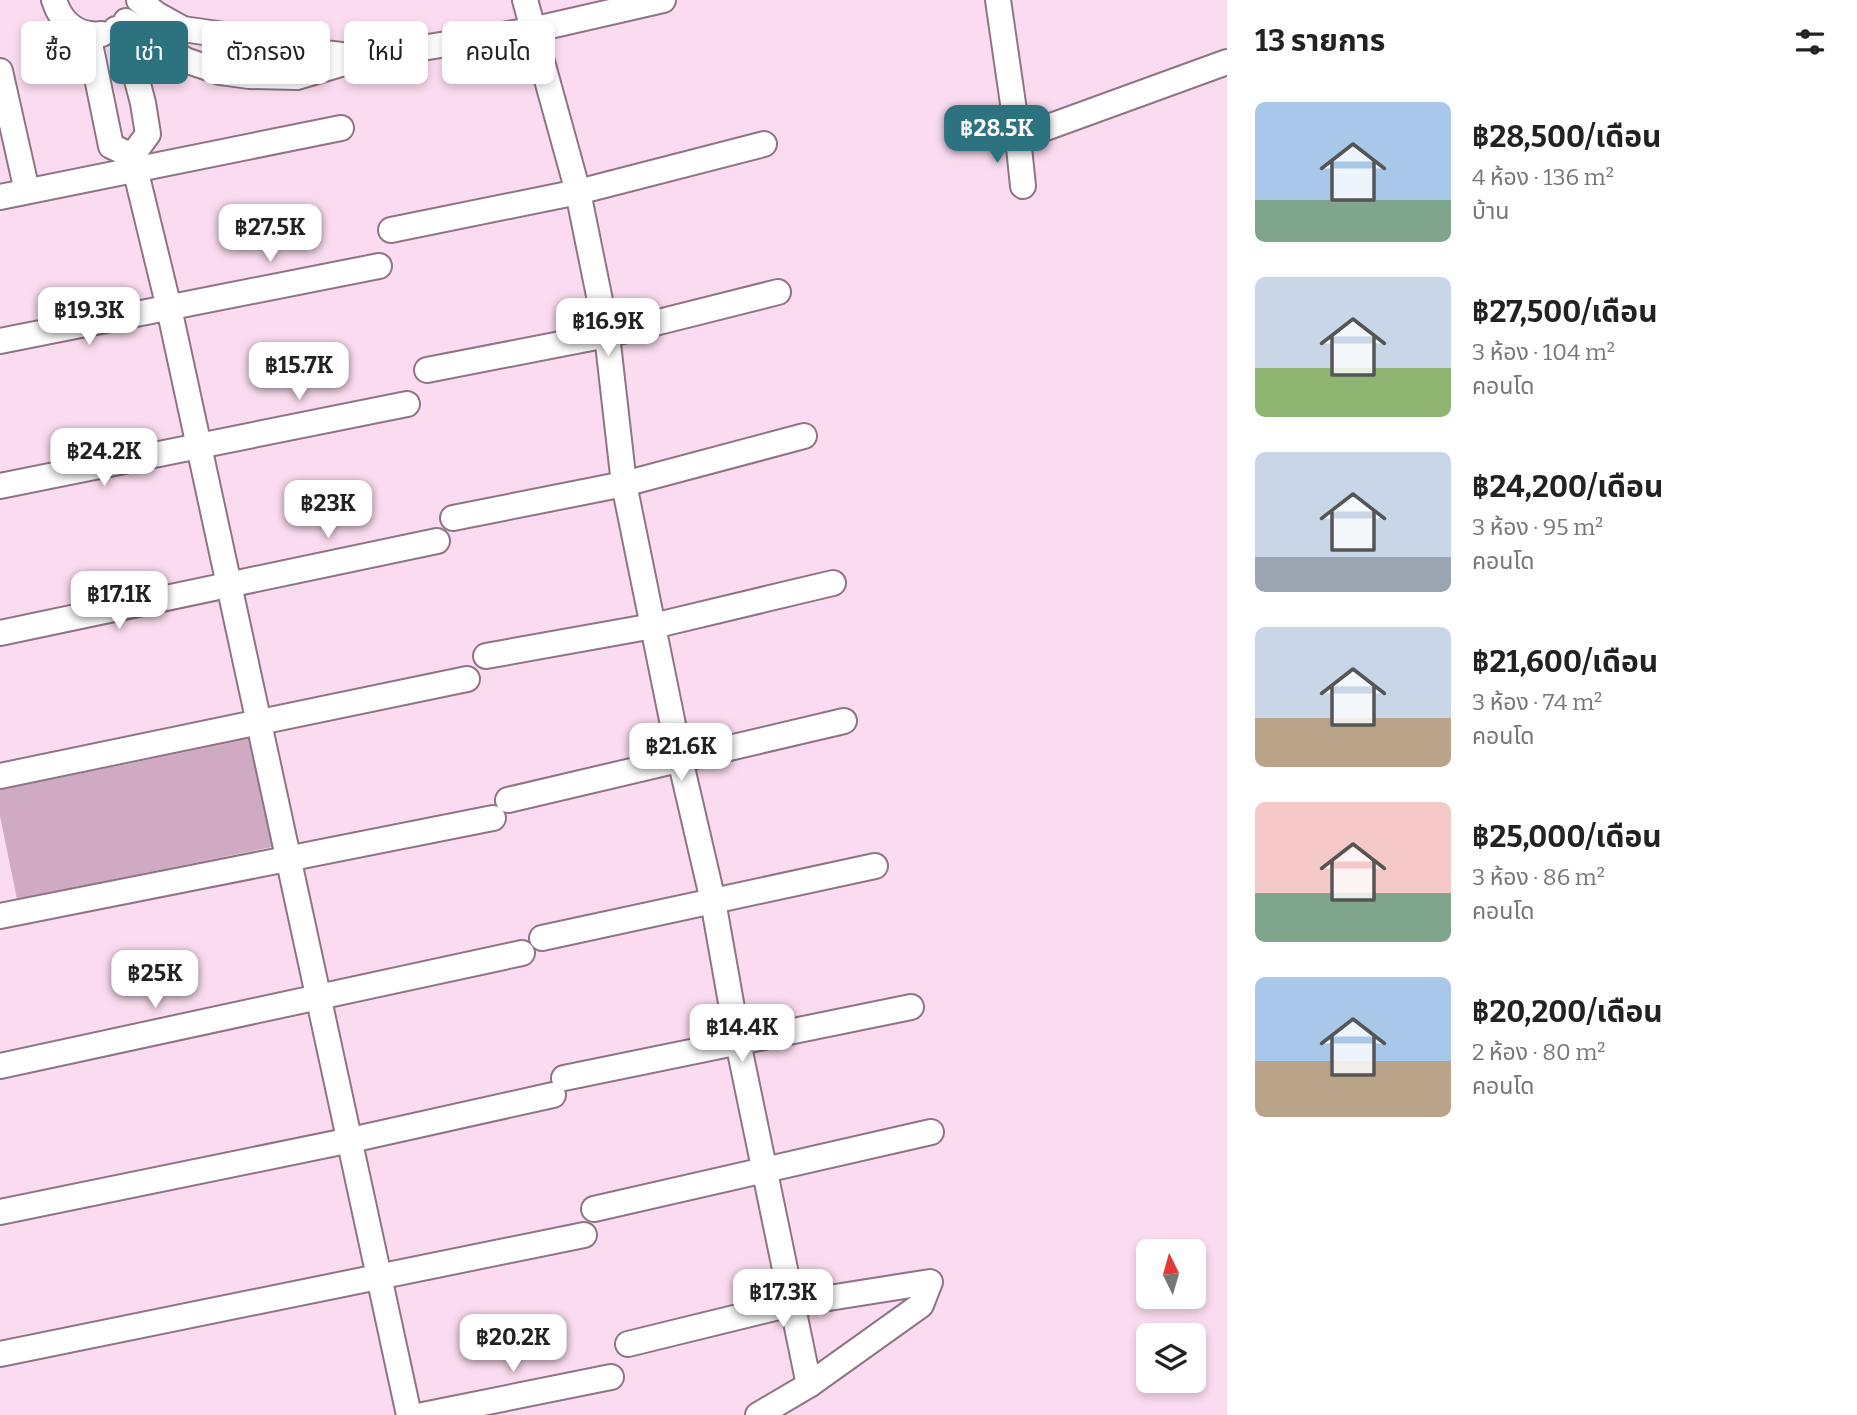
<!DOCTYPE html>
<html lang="th">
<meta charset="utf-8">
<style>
body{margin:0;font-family:Bitter,"Noto Sans Thai",serif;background:#f2f2f2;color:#222;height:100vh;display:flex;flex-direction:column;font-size:26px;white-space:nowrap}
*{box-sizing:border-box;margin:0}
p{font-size:23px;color:#767676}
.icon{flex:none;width:38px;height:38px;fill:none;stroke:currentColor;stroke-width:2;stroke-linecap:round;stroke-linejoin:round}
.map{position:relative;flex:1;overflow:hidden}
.sheet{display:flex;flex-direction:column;background:#fff;width:630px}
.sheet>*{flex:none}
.top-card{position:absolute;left:21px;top:21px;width:665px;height:63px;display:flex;gap:14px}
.needle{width:46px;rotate:355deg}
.controls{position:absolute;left:1136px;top:1239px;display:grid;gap:14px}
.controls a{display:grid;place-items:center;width:70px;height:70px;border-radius:10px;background:#fff;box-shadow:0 4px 10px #0003;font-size:35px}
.price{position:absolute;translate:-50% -60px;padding:0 16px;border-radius:14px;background:#fff;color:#222;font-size:23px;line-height:46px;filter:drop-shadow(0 2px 4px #0008)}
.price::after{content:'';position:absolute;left:50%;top:42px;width:21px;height:16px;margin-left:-10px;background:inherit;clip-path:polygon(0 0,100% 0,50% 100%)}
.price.active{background:#2c727f;color:#fff}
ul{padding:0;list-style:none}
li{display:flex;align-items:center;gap:21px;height:175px;padding:0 28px}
li span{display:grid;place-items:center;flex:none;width:196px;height:140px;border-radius:10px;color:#555}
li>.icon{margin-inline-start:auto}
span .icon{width:84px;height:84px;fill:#fffc;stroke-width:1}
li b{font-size:30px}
h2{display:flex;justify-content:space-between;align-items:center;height:84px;padding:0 28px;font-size:30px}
.pill{padding:0 24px;border-radius:10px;background:#fff;box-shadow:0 4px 10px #0003;font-size:24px;line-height:63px}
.pill.active{background:#2c727f;color:#fff}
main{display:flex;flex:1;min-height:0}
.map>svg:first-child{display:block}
</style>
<main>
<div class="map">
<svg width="1227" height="1415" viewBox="0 0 1227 1415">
<rect width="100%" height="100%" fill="#fadbef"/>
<polygon fill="#d0a9c2" points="249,739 272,847 17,899 0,816 0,790"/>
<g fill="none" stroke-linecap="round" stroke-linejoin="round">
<defs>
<g id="minor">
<path d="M54,0C61,23 78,37 102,34"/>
<polyline points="139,0 156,14 183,29 252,39 298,50 350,56"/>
<polyline points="525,0 578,192 607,335 624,484 680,759 713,901 738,1042 809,1385"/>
<polyline points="998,0 1018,138 1227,62"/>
<polyline points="126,21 185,60 220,72 249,76 297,77 361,58 532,30 663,0"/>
<polyline points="116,29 127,42 143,103 148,134 132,156"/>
<polyline points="88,34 111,146 132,156 169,308 409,1415"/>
<polyline points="0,71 27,191"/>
<polyline points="1018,138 1023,186"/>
<polyline points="0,197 341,128"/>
<polyline points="391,230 578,192 764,144"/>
<polyline points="0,341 379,266"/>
<polyline points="427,370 607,335 778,292"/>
<polyline points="0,486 407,404"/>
<polyline points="453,518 624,484 804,436"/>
<polyline points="0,633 437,541"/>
<polyline points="486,656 653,626 833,583"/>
<polyline points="0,776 467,679"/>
<polyline points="508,800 844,721"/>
<polyline points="0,916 493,818"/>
<polyline points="542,938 875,866"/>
<polyline points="0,1066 522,953"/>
<polyline points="564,1078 911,1007"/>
<polyline points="594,1209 931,1132"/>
<polyline points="0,1212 351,1140 553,1095"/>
<polyline points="628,1344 791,1304 930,1282 921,1305 809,1385 758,1415"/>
<polyline points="0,1354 584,1235"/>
<polyline points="423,1415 611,1377"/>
</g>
</defs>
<use href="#minor" stroke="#8f7485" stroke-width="28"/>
<use href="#minor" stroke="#fff" stroke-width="24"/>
</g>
</svg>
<div class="controls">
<a><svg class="needle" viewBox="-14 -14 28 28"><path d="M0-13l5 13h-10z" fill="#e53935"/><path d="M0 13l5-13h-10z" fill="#767676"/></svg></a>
<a><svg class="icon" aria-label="layers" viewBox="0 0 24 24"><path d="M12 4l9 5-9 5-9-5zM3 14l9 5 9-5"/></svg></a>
</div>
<b class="price active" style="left:997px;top:165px">฿28.5K</b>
<b class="price" style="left:270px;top:264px">฿27.5K</b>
<b class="price" style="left:89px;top:347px">฿19.3K</b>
<b class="price" style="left:608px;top:358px">฿16.9K</b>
<b class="price" style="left:299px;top:402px">฿15.7K</b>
<b class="price" style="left:104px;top:488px">฿24.2K</b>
<b class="price" style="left:328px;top:540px">฿23K</b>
<b class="price" style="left:119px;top:631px">฿17.1K</b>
<b class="price" style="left:681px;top:783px">฿21.6K</b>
<b class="price" style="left:155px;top:1010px">฿25K</b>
<b class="price" style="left:742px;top:1064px">฿14.4K</b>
<b class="price" style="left:783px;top:1329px">฿17.3K</b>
<b class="price" style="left:513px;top:1374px">฿20.2K</b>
<div class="top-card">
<a class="pill">ซื้อ</a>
<a class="pill active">เช่า</a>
<a class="pill">ตัวกรอง</a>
<a class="pill">ใหม่</a>
<a class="pill">คอนโด</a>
</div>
</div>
<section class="sheet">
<h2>13 รายการ<svg class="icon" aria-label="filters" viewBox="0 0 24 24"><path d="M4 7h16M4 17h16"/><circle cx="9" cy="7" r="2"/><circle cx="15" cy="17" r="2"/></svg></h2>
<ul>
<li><span style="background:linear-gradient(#a9c7e8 70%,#7fa58c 0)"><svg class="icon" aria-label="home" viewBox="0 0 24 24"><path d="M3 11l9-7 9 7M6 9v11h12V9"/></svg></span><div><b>฿28,500/เดือน</b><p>4 ห้อง · 136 m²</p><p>บ้าน</p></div></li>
<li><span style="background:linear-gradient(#c9d6e8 65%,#8fb573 0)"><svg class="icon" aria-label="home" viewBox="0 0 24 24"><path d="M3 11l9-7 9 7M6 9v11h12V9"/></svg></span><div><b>฿27,500/เดือน</b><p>3 ห้อง · 104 m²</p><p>คอนโด</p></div></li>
<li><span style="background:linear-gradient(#c9d6e8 75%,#9aa5b1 0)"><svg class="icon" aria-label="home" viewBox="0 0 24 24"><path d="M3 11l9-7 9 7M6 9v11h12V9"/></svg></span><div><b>฿24,200/เดือน</b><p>3 ห้อง · 95 m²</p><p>คอนโด</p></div></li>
<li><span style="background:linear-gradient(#c9d6e8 65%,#b9a48a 0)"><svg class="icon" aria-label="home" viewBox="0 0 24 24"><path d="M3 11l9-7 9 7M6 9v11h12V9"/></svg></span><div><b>฿21,600/เดือน</b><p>3 ห้อง · 74 m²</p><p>คอนโด</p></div></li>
<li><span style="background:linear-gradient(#f6c9c9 65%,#7fa58c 0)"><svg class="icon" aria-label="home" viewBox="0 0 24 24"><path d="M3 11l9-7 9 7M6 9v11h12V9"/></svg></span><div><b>฿25,000/เดือน</b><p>3 ห้อง · 86 m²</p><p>คอนโด</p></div></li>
<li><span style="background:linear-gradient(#a9c7e8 60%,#b9a48a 0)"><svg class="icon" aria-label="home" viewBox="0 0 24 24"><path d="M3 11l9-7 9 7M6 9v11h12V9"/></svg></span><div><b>฿20,200/เดือน</b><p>2 ห้อง · 80 m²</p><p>คอนโด</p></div></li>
</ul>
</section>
</main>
